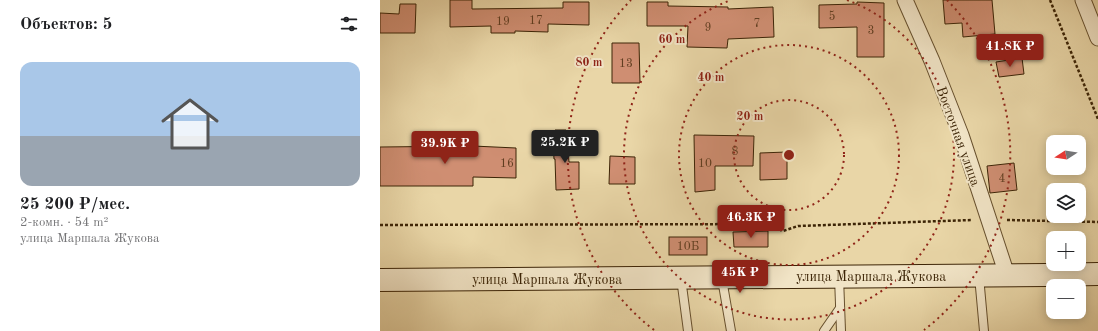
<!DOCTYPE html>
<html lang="ru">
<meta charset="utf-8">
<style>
body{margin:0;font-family:"Old Standard TT",serif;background:#f2f2f2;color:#202124;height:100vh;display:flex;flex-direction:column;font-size:15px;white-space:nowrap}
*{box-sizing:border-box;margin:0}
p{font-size:13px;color:#757577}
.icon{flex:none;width:22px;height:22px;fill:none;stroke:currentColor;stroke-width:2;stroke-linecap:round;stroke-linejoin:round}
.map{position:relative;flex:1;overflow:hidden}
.drawer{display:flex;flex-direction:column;background:#fff;width:380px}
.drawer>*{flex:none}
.needle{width:26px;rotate:258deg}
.fabs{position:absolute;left:666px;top:135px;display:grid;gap:8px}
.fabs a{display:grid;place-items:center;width:40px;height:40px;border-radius:8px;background:#fff;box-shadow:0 2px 10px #0003;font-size:20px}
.price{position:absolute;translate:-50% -34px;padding:0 9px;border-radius:4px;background:#8f2418;color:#fff;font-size:13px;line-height:26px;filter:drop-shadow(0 1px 2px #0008)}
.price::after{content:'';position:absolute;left:50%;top:24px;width:12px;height:9px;margin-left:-6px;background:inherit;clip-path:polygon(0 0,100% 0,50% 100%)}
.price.on{background:#222;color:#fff}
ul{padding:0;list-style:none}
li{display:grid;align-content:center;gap:8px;height:212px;padding:0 20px}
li+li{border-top:1px solid #e0e0e0}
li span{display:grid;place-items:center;height:124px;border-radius:12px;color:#555}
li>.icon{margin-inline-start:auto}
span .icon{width:72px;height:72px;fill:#fffc;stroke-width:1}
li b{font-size:17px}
h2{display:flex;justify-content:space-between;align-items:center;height:48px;padding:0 20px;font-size:17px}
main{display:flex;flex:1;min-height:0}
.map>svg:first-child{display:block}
</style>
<main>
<section class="drawer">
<h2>Объектов: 5<svg class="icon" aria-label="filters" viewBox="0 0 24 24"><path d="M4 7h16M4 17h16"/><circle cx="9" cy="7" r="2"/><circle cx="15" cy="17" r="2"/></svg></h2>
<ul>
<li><span style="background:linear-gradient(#a9c7e8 60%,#9aa5b1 0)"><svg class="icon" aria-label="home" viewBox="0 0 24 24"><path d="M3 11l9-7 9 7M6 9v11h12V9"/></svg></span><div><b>25 200 ₽/мес.</b><p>2-комн. · 54 m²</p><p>улица Маршала Жукова</p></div></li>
</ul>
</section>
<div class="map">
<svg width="718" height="331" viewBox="0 0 718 331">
<rect width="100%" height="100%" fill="#e9d6a7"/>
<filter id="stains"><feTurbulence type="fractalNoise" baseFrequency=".005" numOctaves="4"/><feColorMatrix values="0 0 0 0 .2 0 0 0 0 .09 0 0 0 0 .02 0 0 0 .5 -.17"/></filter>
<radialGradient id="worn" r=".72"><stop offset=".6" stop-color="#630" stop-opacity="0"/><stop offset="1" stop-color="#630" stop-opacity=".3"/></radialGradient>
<g fill="#cf8e72" stroke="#3c2406">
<polygon points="70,0 92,0 92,9 183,8 183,2 209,2 209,25 168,24 168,32 135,31 135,33 111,33 111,26 70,27"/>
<polygon points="563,0 612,0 615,34 583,37 582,23 565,24"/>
<polygon points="267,2 288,2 288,6 348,7 348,9 393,7 394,37 348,39 347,48 307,47 308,26 267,26"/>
<polygon points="477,2 504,3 504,57 477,57 477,27 439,28 439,5 477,4"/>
<polygon points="20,4 36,4 35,33 0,33 0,13 19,14"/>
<polygon points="232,43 259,43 260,83 232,83"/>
<polygon points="642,58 644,74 619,77 616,62"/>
<polygon points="175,130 186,130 189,162 199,162 199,189 176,190 175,159 174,159 173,141 175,141"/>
<polygon points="314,135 374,136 373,166 335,166 335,190 315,192"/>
<polygon points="93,146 136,148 136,178 93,177 93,186 0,186 0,147"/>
<polygon points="407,152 407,179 380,180 380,153"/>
<polygon points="230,156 255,157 255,184 229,184"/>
<polygon points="634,163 637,190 610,193 607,166"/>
<polygon points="388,231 388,247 354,247 353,232"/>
<rect x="289" y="237" width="38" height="18"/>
</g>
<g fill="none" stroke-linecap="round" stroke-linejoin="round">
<defs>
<g id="service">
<polyline points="599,276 604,331"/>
<polyline points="459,277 461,331"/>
<polyline points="301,278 308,331"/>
<polyline points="342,279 351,331"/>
<polyline points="444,331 460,308"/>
</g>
<g id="minor">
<polyline points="525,0 552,61 581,135 627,275"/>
<polyline points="703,0 718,38"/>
</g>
<polyline id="secondary" points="0,280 667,275 718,274"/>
</defs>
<use href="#service" stroke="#67502e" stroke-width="10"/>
<use href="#minor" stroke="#67502e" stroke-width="17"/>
<use href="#secondary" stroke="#3c2406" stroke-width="24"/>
<g stroke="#3c2406" stroke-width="2.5" stroke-dasharray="3 2" stroke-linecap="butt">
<polyline points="670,0 718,119"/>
<polyline points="627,220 718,222"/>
<polyline points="0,225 385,224 403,231 418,226 592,220"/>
</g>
<use href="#service" stroke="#f1e4c6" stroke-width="8"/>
<use href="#minor" stroke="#f1e4c6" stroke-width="15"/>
<use href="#secondary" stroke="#f1e4c6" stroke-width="22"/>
</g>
<g fill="none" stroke="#8f2418" stroke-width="2" stroke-dasharray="2 4">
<circle cx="409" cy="155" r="55"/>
<circle cx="409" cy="155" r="110"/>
<path d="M467 0A165 165 0 1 1 351 0"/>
<path d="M274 330A221 221 0 0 1 251 0M567 0A221 221 0 0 1 544 330"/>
</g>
<g text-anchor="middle" stroke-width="4" stroke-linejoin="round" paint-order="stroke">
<g font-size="12" fill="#613e21">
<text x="452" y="20">5</text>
<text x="156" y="24">17</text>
<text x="123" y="25">19</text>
<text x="377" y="27">7</text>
<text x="328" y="31">9</text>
<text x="491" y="34">3</text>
<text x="246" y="67">13</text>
<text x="355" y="155">8</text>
<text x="127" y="167">16</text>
<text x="325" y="167">10</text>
<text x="622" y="182">4</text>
<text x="308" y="250">10Б</text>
</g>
<g font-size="14" fill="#3c2406" stroke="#f1e4c6">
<text transform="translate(579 136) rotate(70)" y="5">Восточная улица</text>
<text x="491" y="281">улица Маршала Жукова</text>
<text x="167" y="284">улица Маршала Жукова</text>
</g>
</g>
<circle cx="409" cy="155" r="6" fill="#8f2418" stroke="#f1e4c6" stroke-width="2"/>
<g font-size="12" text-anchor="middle" font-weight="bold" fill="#8f2418" stroke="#f1e4c6" stroke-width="4" stroke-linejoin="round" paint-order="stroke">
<text x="292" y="43">60 m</text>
<text x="209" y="66">80 m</text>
<text x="331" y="81">40 m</text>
<text x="370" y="120">20 m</text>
</g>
<rect width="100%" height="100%" filter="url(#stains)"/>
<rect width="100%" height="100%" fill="url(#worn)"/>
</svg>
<div class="fabs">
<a><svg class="needle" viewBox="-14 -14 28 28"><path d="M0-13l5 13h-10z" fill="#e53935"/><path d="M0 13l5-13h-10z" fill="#757577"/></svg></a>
<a><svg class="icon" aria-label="layers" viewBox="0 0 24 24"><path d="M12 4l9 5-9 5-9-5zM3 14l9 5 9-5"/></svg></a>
<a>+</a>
<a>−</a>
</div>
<b class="price" style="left:630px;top:68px">41.8K ₽</b>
<b class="price on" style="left:185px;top:164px">25.2K ₽</b>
<b class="price" style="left:65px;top:165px">39.9K ₽</b>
<b class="price" style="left:371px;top:239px">46.3K ₽</b>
<b class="price" style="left:360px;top:294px">45K ₽</b>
</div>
</main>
